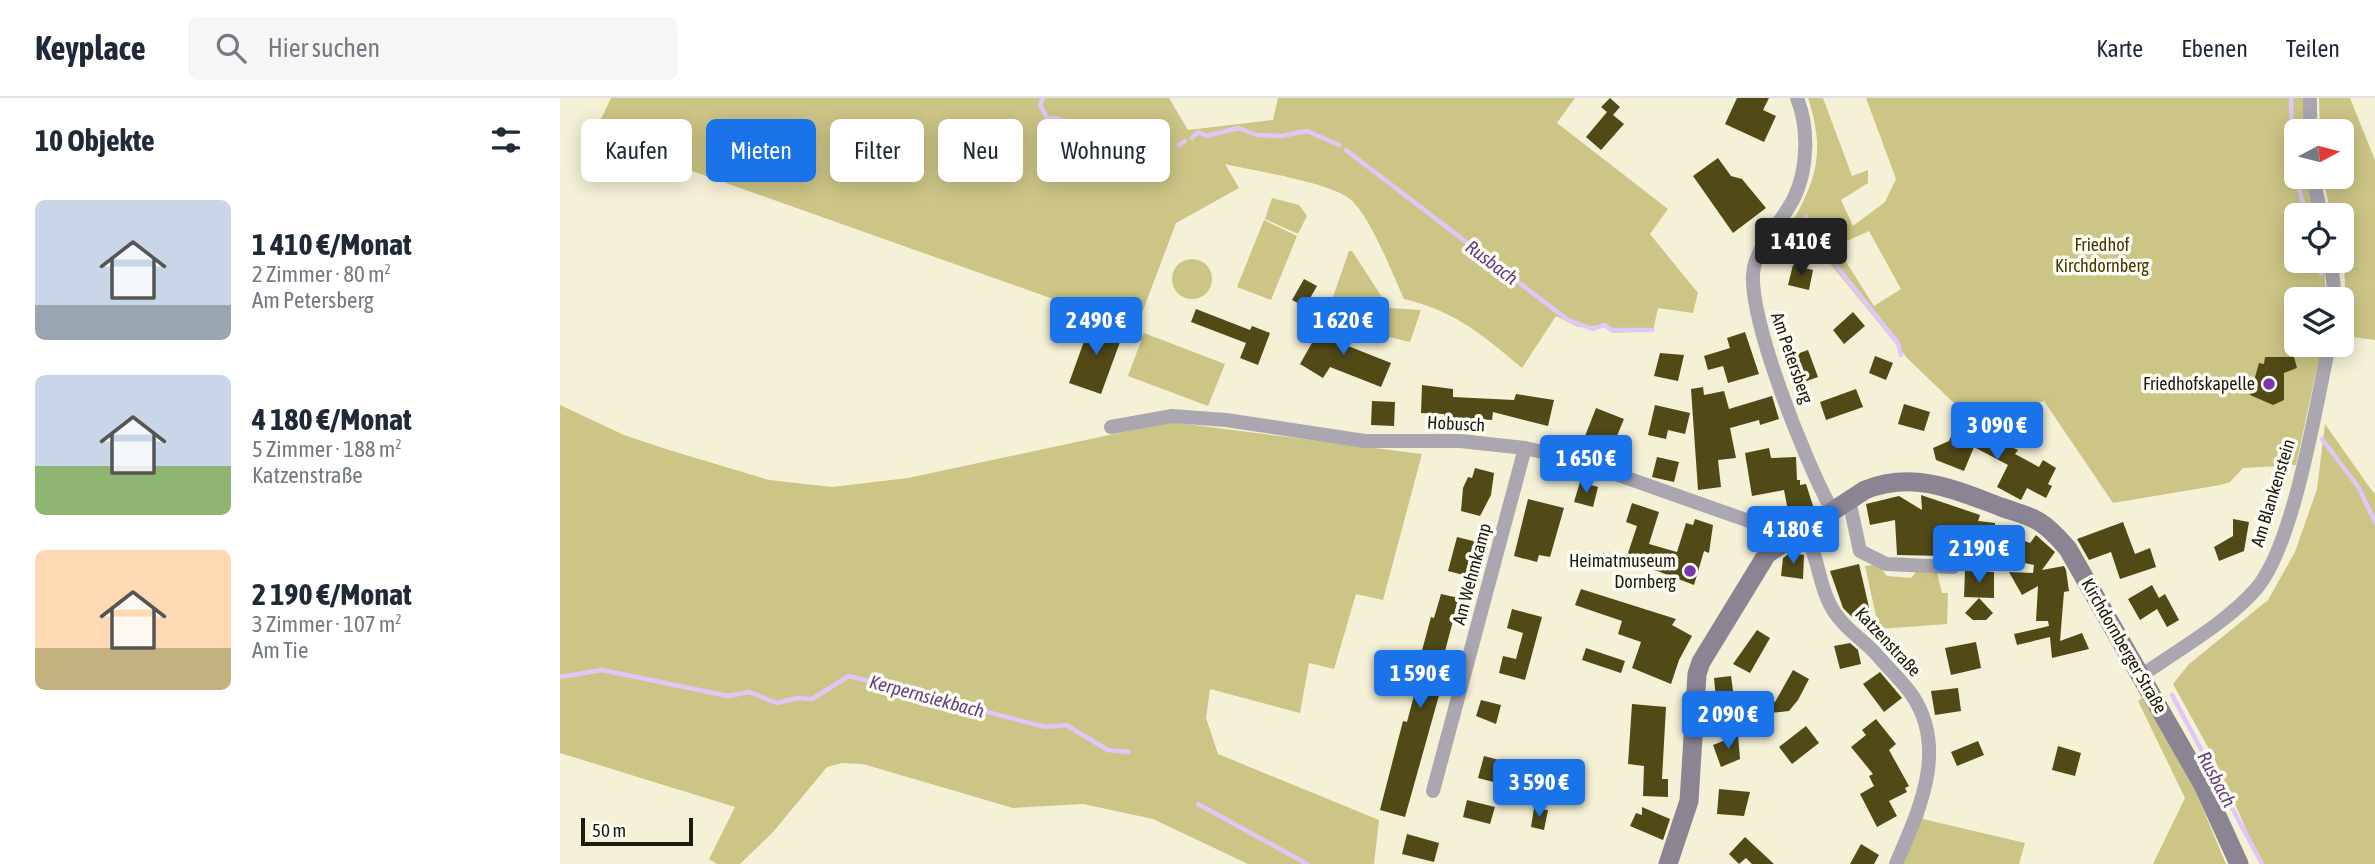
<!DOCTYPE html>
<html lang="de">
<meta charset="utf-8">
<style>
body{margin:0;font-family:"Asap Condensed",sans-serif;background:#f6f6f7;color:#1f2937;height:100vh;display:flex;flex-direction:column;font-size:26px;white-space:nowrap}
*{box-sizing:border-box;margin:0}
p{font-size:23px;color:#747a83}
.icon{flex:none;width:38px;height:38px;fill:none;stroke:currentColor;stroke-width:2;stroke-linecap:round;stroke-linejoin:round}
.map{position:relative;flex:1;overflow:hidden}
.sheet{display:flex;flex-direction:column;background:#fff;width:560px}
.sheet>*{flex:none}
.top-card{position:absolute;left:21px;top:21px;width:665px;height:63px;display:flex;gap:14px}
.needle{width:46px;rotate:83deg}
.fabs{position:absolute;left:1724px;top:21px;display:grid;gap:14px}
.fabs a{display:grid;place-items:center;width:70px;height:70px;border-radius:10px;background:#fff;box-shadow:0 4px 18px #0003;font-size:35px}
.scale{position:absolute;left:21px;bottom:18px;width:112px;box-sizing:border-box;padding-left:7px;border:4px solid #1c1b12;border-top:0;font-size:19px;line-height:24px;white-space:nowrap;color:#1c1b12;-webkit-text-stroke:5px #fefdf3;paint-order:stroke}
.price{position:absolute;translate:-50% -60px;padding:0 16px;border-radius:7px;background:#1a73e8;color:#fff;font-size:23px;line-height:46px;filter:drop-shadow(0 2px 4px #0008)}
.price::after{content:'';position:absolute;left:50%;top:42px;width:21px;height:16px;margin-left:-10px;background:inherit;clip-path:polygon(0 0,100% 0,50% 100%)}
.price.on{background:#222;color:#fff}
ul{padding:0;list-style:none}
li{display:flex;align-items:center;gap:21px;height:175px;padding:0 35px}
li span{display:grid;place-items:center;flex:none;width:196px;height:140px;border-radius:10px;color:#555}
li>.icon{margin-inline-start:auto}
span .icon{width:84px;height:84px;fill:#fffc;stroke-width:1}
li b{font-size:30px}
h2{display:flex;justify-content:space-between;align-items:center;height:84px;padding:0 35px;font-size:30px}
.pill{padding:0 24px;border-radius:10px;background:#fff;box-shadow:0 4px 18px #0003;font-size:24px;line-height:63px}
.pill.on{background:#1a73e8;color:#fff}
header{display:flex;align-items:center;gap:42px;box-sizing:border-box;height:98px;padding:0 35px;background:#fff;border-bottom:2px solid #e0e1e3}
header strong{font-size:33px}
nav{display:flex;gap:38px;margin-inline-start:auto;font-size:24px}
.search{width:490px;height:63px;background:#f6f6f7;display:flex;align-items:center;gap:18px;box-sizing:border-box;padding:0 24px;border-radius:10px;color:#747a83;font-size:26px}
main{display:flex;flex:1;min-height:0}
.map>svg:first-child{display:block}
</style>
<header>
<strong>Keyplace</strong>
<div class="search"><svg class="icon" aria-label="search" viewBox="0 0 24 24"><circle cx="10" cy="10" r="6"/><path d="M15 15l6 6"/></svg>Hier suchen</div>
<nav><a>Karte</a><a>Ebenen</a><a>Teilen</a></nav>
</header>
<main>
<section class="sheet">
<h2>10 Objekte<svg class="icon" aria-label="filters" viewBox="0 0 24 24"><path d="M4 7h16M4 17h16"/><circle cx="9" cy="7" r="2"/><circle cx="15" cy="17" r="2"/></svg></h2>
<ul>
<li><span style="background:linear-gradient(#c9d6e8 75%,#9aa5b1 0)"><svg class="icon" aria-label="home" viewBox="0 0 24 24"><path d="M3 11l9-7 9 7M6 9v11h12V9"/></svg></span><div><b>1 410 €/Monat</b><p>2 Zimmer · 80 m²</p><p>Am Petersberg</p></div></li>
<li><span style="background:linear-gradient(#c9d6e8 65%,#8fb573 0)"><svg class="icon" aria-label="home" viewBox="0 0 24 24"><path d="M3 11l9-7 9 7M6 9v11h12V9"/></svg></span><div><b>4 180 €/Monat</b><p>5 Zimmer · 188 m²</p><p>Katzenstraße</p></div></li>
<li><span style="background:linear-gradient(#ffd9b3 70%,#c2b280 0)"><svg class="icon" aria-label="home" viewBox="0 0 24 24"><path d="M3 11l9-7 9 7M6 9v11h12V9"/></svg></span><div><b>2 190 €/Monat</b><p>3 Zimmer · 107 m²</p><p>Am Tie</p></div></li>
</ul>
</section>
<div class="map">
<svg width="1815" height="766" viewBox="0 0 1815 766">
<rect width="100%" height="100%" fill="#f4f1d7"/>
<g fill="#cdc586" fill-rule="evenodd">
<path d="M51,0H609L628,32L713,22L718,0H1015L997,25L1108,111L1090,136L1138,195L1133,215L1098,210L1093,233L1053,235L1046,227L1018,229L996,218L962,270C921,236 897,214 844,201C832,175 811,119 790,101C772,85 691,72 665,66L679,90L616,125L582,215L536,200L530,214L33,38Z"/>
<path d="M1248,0H1263L1292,78L1308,72V85L1281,102L1293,128L1325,104L1336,81L1306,0H1743L1744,33H1736V79H1747L1755,117H1736V163H1764L1766,201H1736V247H1762L1736,367L1683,370L1670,384L1660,387L1553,405L1484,303L1421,331L1348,261L1234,121C1259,76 1264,50 1248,0ZM1309,133L1341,191L1314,208L1276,148Z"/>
<path d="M1759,0H1790L1815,62V242L1785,238C1788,198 1782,158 1782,117H1771L1763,79H1782V33H1760Z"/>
<polygon points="712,100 739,107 747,118 738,136 705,121"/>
<polygon points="704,122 737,138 711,202 677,189"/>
<polygon points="789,153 792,153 829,210 861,212 850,244 808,234 768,213"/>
<circle cx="632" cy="181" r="20"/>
<polygon points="584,235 665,266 648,308 568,278"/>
<polygon points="0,307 64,337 109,352 209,382 272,389 348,380 610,324 862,356 823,502 796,496 774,571 749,565 740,615 650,591 646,620 658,656 819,722 814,766 688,766 593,721 523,706 453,710 303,666 282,665 267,669 213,734 180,766 157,766 149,761 175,709 0,655"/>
<polygon points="1765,326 1815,397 1815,766 1702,766 1654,660 1613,586 1629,566 1708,502 1735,454 1757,391"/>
<polygon points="1312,467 1320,469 1327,478 1351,480 1356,474 1377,475 1382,495 1388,495 1387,526 1319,531 1305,468"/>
<polygon points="1582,600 1635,692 1666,766 1593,766 1625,700 1578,603"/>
<polygon points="1370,693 1363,721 1465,745 1459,766 1341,766"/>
</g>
<path fill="#ddc8f8" d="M552,43L595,51L600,63L599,70C579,84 560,76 540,67L538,51Z"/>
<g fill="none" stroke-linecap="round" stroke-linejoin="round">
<g stroke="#ddc8f8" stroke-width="4.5">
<path d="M483,0L480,7L487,20C513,18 528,44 552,50"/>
<polyline points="1731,0 1733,64 1736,77"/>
<polyline points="632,40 638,34 647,38 678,30 697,37 721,38 747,33 779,47"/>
<polyline points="619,47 625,43"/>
<polyline points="786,52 1008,222 1033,231 1044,227 1052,232 1092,232"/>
<polyline points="1736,79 1746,117"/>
<polyline points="1246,119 1266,155 1338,245 1341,257"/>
<polyline points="1758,163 1761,176"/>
<polyline points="1762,341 1799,390 1815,424"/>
<polyline points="0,579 42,572 168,598 189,594 217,605 237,600 252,601 289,578 485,629 506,627 548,652 569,654"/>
<polyline points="1612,597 1702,766"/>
<polyline points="638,706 747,766"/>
</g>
</g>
<g fill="#514a17">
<polygon points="1050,0 1060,9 1053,17 1064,26 1041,52 1026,39 1047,14 1041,9"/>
<polygon points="1177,0 1209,0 1203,12 1216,18 1204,44 1165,26"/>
<polygon points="1158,60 1171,78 1182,81 1206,110 1173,135 1133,78"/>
<polygon points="1233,167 1253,172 1249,192 1228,187"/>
<polygon points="744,181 757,188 745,209 732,202"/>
<polygon points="636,211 690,232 692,228 710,235 698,267 680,260 686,245 631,224"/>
<polygon points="1293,214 1305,228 1284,246 1273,232"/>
<polygon points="532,221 564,233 541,296 509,285"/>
<polygon points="765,222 789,236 783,246 831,265 821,289 770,269 763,280 740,266"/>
<polygon points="1185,234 1199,276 1168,285 1163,268 1148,272 1144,258 1170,250 1167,240"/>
<polygon points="1248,252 1258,279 1244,284 1234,257"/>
<polygon points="1100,255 1124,257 1118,283 1094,278"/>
<polygon points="1315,258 1333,265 1326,282 1309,275"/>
<polygon points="1705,259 1734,259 1737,270 1724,275 1724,302 1713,307 1690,297 1699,265 1704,266"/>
<polygon points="862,287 893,291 893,299 954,302 956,296 994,302 988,328 933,314 932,322 884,319 884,316 861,315"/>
<polygon points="1143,289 1144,297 1164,293 1169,311 1212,298 1219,321 1200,327 1199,322 1170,330 1176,360 1158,362 1161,389 1138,392 1131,291"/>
<polygon points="1296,291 1303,309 1266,322 1260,304"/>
<polygon points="812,303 835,304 834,328 811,327"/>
<polygon points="1344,306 1370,314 1364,333 1338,326"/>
<polygon points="1095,307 1130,315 1125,336 1108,332 1106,341 1088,337"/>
<polygon points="1036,310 1064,321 1047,362 1020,351"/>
<polygon points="1397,325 1458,352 1455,356 1479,369 1483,362 1496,370 1488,386 1492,388 1486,400 1467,390 1461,402 1437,389 1448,367 1414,349 1404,373 1376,362 1373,350 1389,343"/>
<polygon points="1209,350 1211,360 1236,359 1237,382 1240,382 1240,387 1246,386 1254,411 1229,418 1224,392 1192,398 1185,355"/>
<polygon points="1097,359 1119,364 1114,384 1092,379"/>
<polygon points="915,370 934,375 931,397 920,418 901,413 903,390 908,379 912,380"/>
<polygon points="1020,384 1038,389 1033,409 1014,404"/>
<polygon points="1361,397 1420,417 1418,423 1435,425 1435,447 1429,447 1429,457 1385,447 1384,458 1337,457 1335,422 1310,427 1306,406 1339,398 1362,412"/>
<polygon points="968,401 1004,410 990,459 979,457 977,464 954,458"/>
<polygon points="1072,405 1099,414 1089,446 1117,454 1126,425 1133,427 1135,421 1153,427 1149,455 1144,453 1134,487 1066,461 1077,428 1066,424"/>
<polygon points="1673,421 1689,424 1684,453 1659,463 1654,449 1673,438"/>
<polygon points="1563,424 1575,456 1590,450 1596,469 1560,481 1551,454 1529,462 1517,441"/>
<polygon points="1443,435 1470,445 1476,437 1495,454 1482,472 1504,468 1506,472 1509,493 1504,494 1500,543 1522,535 1529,551 1492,560 1490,539 1457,547 1454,536 1489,528 1488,523 1476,523 1478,488 1462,497 1449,474 1473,475 1474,467 1459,464"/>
<polygon points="897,439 917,444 907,478 888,473"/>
<polygon points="1230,455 1244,457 1243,481 1221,478 1223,460"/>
<polygon points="1299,466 1314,531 1306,533 1283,510 1270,473"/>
<polygon points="1405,473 1434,474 1434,500 1404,499"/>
<polygon points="1592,487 1599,500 1605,496 1619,522 1607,529 1597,511 1580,522 1568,501"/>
<polygon points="1021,491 1116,521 1112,527 1132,538 1119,562 1111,586 1072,570 1081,544 1058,536 1062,523 1015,507"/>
<polygon points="881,496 899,500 884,557 890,558 845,719 820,712 843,623 847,624 857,586 853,586 871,519 874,520"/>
<polygon points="1419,500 1433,515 1426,522 1413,522 1405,515"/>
<polygon points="952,511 982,519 965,582 939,575 943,558 956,561 963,535 947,530"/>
<polygon points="1197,532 1210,540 1190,575 1173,566"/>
<polygon points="1416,544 1421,570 1391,577 1385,550"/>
<polygon points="1290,545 1298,552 1301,566 1280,571 1274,548"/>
<polygon points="1026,550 1065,563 1061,575 1022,562"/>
<polygon points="1233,572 1249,581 1238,602 1229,613 1201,616 1210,601 1215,604"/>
<polygon points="1320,574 1342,600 1324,614 1303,586"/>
<polygon points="1171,578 1175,607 1156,601 1154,580"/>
<polygon points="1398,590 1401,613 1375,617 1371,593"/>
<polygon points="921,602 941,607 936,626 916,618"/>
<polygon points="1072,606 1106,609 1102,681 1108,681 1108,699 1083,698 1084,668 1068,666"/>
<polygon points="1316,621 1336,646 1329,652 1349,688 1345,690 1347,694 1329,703 1337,718 1317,729 1300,696 1314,688 1309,678 1313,676 1291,649 1306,637 1302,632"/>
<polygon points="1246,628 1259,645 1232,666 1219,649"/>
<polygon points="1178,637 1180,661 1161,669 1153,647"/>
<polygon points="1418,643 1424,657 1397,668 1391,654"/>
<polygon points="1498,648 1521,655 1515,678 1492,672"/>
<polygon points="924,658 947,664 941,686 918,680"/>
<polygon points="983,676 1020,676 1020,696 983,699"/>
<polygon points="1159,691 1190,694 1184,718 1157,716"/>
<polygon points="907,702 935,709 930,726 903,719"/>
<polygon points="1082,709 1110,721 1103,742 1070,728 1076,715 1082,717"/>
<polygon points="974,710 988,712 984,732 971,729"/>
<polygon points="847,736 879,745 874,764 842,756"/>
<polygon points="1185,739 1214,766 1192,766 1186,760 1179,766 1169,756"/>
<polygon points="1301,746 1319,757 1314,766 1290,766"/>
</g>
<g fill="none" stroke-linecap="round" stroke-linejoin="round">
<g stroke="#aba7b1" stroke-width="14">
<path d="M1237,0C1249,30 1248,71 1234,100C1222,124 1201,142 1194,169C1184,213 1248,370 1272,412"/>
<polyline points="1750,33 1750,0"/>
<polyline points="1753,79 1761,117"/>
<polyline points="1771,163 1775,201"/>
<polyline points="551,329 612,318 666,322 805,343 900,343 965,350 1013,361 1206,429 1220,445"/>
<polyline points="1289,402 1300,453 1326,466 1393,469"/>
<path d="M1243,430C1259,457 1258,490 1275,515C1286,532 1304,542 1317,557C1328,570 1342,583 1352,597C1389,652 1358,714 1336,766"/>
<path d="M1581,578C1619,551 1665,526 1696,491C1734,447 1756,307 1769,247"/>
<polyline points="873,693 965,350"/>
</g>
<path stroke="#8b8493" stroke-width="19" d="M1108,766L1129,703L1137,576L1141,564L1207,456L1305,392C1353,372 1396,392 1441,409C1454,414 1470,417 1481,425C1492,432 1500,442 1508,451L1643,687L1679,766"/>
</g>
<g fill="#7637ac" stroke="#fefdf3" stroke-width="2.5">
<circle cx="1709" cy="286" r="7"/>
<circle cx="1130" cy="473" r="7"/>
</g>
<g text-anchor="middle" stroke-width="7" stroke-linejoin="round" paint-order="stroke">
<g font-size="18" fill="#413a02" stroke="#fefdf3">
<text x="1542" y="153">Friedhof<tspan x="1542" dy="21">Kirchdornberg</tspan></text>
</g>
<g font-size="18" fill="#1c1b12" stroke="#fefdf3">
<text transform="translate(1232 260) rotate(71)" y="6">Am Petersberg</text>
<text transform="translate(896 326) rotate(3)" y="6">Hobusch</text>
<text transform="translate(1713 395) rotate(-73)" y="6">Am Blankenstein</text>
<text transform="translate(912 476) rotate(-75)" y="6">Am Wehmkamp</text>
<text transform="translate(1328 544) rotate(47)" y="6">Katzenstraße</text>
<text transform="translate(1564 548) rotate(60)" y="6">Kirchdornberger Straße</text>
</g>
<g font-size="18" fill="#1c1b12" stroke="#fefdf3" text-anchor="end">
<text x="1695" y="292">Friedhofskapelle</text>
<text x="1116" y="469">Heimatmuseum<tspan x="1116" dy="21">Dornberg</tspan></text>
</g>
<g font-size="19" font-style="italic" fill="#623f86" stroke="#fefdf3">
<text transform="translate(932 164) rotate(37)" y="7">Rusbach</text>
<text transform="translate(367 598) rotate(15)" y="7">Kerpernsiekbach</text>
<text transform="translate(1657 681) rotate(62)" y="7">Rusbach</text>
</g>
</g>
</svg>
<div class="fabs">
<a><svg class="needle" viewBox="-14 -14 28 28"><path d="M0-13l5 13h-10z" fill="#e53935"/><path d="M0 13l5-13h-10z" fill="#747a83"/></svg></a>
<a><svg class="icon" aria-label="locate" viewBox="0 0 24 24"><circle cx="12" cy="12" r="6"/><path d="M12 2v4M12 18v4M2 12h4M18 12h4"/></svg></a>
<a><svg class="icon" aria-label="layers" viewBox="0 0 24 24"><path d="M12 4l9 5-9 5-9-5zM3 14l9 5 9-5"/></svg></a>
</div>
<div class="scale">50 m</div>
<b class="price on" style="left:1241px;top:180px">1 410 €</b>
<b class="price" style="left:536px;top:259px">2 490 €</b>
<b class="price" style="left:783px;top:259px">1 620 €</b>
<b class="price" style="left:1437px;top:364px">3 090 €</b>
<b class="price" style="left:1026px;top:397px">1 650 €</b>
<b class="price" style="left:1233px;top:468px">4 180 €</b>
<b class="price" style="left:1419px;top:487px">2 190 €</b>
<b class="price" style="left:860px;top:612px">1 590 €</b>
<b class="price" style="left:1168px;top:653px">2 090 €</b>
<b class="price" style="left:979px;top:721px">3 590 €</b>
<div class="top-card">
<a class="pill">Kaufen</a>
<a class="pill on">Mieten</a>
<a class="pill">Filter</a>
<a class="pill">Neu</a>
<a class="pill">Wohnung</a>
</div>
</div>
</main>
